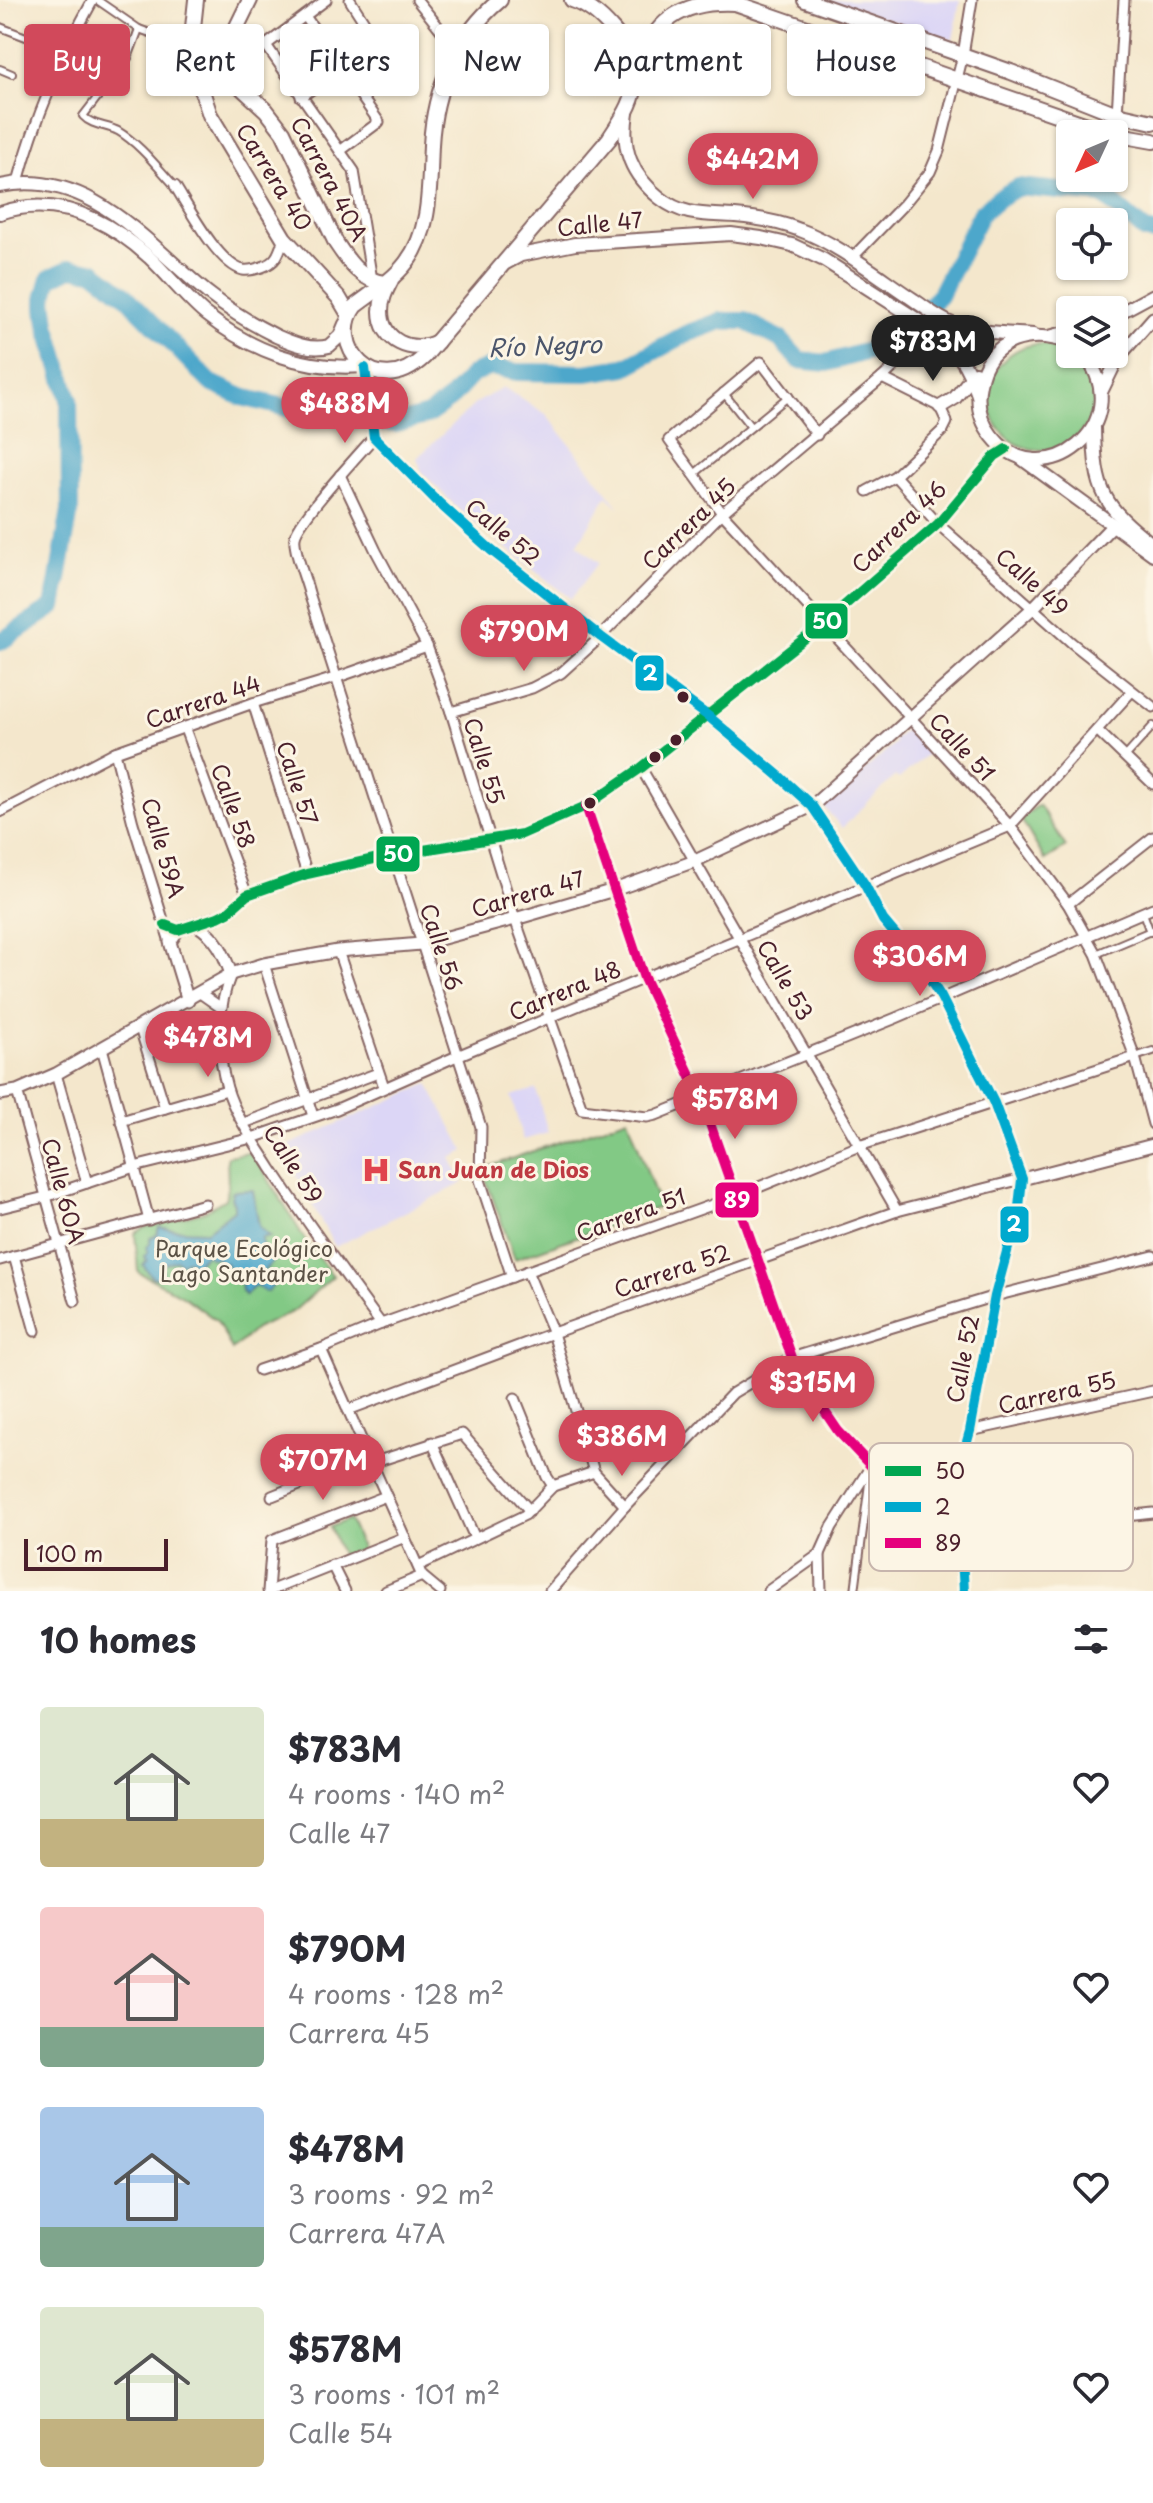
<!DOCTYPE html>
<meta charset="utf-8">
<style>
body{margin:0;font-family:"Playpen Sans",sans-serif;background:#f2f2f3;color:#2b2b33;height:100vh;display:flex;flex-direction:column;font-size:30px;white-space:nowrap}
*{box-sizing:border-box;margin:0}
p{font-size:26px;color:#7c7c81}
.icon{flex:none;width:44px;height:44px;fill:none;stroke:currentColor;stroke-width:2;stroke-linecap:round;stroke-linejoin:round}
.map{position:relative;height:1591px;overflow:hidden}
.side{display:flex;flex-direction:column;background:#fff;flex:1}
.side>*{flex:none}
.top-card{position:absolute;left:24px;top:24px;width:1106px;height:72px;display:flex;gap:16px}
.needle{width:52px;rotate:226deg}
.tools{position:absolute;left:1056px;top:120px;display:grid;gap:16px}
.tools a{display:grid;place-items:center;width:72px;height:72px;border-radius:8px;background:#fff;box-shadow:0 2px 6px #0004;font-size:40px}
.scale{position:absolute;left:24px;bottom:20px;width:144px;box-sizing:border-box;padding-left:8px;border:4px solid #4a1f2b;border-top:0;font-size:22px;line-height:28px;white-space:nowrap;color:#4a1f2b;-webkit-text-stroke:6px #fcf5e5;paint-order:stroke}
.price{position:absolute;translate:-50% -68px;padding:0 18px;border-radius:28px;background:#d1495b;color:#fff;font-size:26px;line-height:52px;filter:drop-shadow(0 2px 4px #0008)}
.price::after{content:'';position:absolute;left:50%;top:48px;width:24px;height:18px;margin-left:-12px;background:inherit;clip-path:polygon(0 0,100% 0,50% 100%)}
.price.active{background:#222;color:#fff}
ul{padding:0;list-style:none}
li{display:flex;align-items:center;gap:24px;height:200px;padding:0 40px}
li span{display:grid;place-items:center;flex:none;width:224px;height:160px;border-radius:8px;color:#555}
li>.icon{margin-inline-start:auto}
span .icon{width:96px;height:96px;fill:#fffc;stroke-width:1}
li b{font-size:34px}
h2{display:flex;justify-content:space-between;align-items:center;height:96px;padding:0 40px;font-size:34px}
.tag{padding:0 28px;border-radius:8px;background:#fff;box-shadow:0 2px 6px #0004;font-size:28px;line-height:72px}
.tag.active{background:#d1495b;color:#fff}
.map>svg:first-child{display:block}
</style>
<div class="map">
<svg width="1153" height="1591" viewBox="0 0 1153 1591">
<rect width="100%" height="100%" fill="#fcf5e5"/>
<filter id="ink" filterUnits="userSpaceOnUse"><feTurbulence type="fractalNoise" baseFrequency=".0125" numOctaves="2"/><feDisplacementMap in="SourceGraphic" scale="16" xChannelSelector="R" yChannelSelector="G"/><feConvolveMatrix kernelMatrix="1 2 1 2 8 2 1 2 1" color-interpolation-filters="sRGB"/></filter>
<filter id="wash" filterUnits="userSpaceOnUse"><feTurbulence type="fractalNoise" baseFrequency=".006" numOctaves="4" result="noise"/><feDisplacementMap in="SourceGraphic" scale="32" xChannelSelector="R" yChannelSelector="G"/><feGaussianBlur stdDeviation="1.8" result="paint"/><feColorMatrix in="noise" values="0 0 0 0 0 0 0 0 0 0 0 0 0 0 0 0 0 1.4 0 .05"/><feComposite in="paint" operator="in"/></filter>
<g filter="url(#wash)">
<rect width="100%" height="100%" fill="#f4e7cc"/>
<g fill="#dcd6f6">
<polygon points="825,0 960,0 953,40"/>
<polygon points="503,387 546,414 620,508 607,496 577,545 598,563 571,599 459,510 422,472 417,458 475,404"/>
<polygon points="906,729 928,753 899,779 895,776 842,828 824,807 895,743 894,740"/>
<polygon points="428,1084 465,1151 451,1158 463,1183 335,1247 282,1148"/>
<polygon points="536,1089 548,1133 523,1140 511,1096"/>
</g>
<g fill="#82c985" stroke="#667458" stroke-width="2">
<circle cx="1042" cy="397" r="53"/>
<polygon points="1039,805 1066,847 1045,860 1022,821 1025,815"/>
<polygon points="628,1118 660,1207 515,1259 482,1169"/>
<polygon points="252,1152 309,1246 333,1276 294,1311 255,1329 232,1350 217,1321 183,1296 138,1272 135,1233 146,1227 205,1211 225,1199 228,1187 227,1156"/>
<polygon points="349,1519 362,1550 342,1557 330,1527"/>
</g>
<path fill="#4da7cb" stroke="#4c637b" stroke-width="2" d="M253,1190C255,1203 257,1214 259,1226L270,1237H262V1246L276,1258L263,1272L273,1286L267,1292L255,1286L245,1295L241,1290L242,1284L237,1280V1273L232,1275L226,1263H219L217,1258H210L207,1253L193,1266L191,1261L186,1260L181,1264L177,1260L162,1265L163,1272L157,1278L152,1277L143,1265L147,1260L144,1256L148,1253L146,1247L150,1244V1238L157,1235L159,1227C175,1231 188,1230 207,1231L234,1210V1204L231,1198L233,1191Z"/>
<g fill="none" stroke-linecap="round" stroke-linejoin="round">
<polyline stroke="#4da7cb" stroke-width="18" points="0,642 53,607 70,510 69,399 47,324 44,299 50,278 71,268 94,271 124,294 211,383 242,397 291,409 395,424 428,415 449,400 473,374 490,367 517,372 586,373 625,367 686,334 721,321 745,321 780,339 799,360 826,363 868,351 904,330 939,296 981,213 999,198 1018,187 1103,195 1144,230 1153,233"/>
</g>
</g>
<g filter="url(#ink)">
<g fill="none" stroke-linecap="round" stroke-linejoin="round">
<defs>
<g id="pedestrian">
<polyline points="97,0 139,29 153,34"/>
<polyline points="0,27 26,37"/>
<path d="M139,29L128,58L83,116C92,126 107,125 118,131C141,145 157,167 175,186"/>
<polyline points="0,69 12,74"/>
<polyline points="57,77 107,88"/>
<polyline points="723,392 750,426"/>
<polyline points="693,475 789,396"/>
<polyline points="1125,757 1153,726"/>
<polyline points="1143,913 1150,932"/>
<polyline points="1096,954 1153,930"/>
<polyline points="1135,1057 1153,1051"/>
<polyline points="855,1591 871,1468"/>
</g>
<g id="minor">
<polyline points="326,0 266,45 354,171 372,280"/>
<polyline points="417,0 457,50"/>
<polyline points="305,16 379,122 340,151"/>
<polyline points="330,49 363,25 364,22 350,0"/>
<polyline points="301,97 343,67"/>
<polyline points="1117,114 1124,0"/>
<path d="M18,182C34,121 62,55 93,0"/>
<path d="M175,186C189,208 218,264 243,270C250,271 256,269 262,267C277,262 279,253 284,238"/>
<polyline points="852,258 904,204 930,172 939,151 963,55 972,0"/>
<polyline points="817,435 761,362 669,440 722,513 1010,826 1068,904 1096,954 1135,1057 1153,1124"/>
<path d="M374,437C360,453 297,521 295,537C293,550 306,580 309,593L481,1127L480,1180L512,1277"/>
<polyline points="340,475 376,551 427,646 451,712 515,919 582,1109 647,1117 656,1115 896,1018 1153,908"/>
<polyline points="895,476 938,524 1072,643 1153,707"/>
<polyline points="867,491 895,476 943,430 947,422 940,407 882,378"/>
<polyline points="253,703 307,874"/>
<polyline points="451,712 532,688 561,673 594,643 722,513 882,378 934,329"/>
<polyline points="185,729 247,895"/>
<polyline points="1097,730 1153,784"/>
<polyline points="115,752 133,823 170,942"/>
<polyline points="641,768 897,1211"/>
<polyline points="586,806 644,978 701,1098 796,1369 838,1431 871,1466"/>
<polyline points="0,812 115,752 253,703 338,677 427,646"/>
<polyline points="1068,904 1153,837"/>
<polyline points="338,951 384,1087"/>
<polyline points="264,964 313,1116"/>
<path d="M231,974C217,1009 216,1050 227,1088C235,1116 256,1144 271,1168C306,1221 343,1272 381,1324"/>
<polyline points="200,993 220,1007"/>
<polyline points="140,1028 165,1108"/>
<polyline points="102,1048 149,1220"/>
<polyline points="56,1074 87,1183"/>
<polyline points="17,1091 75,1301"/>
<polyline points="121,1121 227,1090"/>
<polyline points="244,1123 378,1073"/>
<polyline points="0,1208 45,1197 134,1167 252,1138 337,1109 457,1056 1010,826 1131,692"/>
<polyline points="14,1256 35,1331"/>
<polyline points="0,1260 205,1204"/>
<polyline points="527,1271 553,1333 594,1472 625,1506"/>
<polyline points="321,1349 422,1576 440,1591"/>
<polyline points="259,1370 321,1349 381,1324 737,1196 859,1146 1135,1057"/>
<polyline points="515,1398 547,1477 553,1486"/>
<polyline points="348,1410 553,1333 897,1211 1022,1179 1019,1207 995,1296 970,1431 957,1477 964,1591"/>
<polyline points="970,1431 1153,1391"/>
<polyline points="432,1442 475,1538"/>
<polyline points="372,1463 462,1434 530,1511"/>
<polyline points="871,1466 957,1477"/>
<polyline points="272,1496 369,1457"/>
<polyline points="1037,1526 1153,1513"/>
<polyline points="820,1554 821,1591"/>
<polyline points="332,1565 345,1591"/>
<polyline points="418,1566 525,1515 553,1486 594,1472"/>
<polyline points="268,1591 272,1540 386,1496"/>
<polyline points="269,1591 405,1537"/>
<polyline points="386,1591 422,1576"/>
<polyline points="550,1591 625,1506 733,1393 791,1358 995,1296 1153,1256"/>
<polyline points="768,1591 820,1554 832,1527 871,1466"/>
</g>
<g id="tertiary">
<polyline points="1114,316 1153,295"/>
<polyline points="1051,336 1070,331"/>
<polyline points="365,368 374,437 439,503 491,550 601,637 708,716 778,775 812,806 865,885 883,920 920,964 941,997 994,1103 1022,1179 1153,1145"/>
<polyline points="1102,391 1118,358 1153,318"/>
<path d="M197,925C217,938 223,951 231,974"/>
<polyline points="188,1001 170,942 178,930 218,917 228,912 247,895 307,874 392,855 522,834 586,806 641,768 823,624 938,524 995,456 1006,449"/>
<polyline points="0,1094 17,1091 56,1074 231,974 264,964 338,951 421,944 515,919 614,890 695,861 812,806 1034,607 1112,526"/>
</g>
<g id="secondary">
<path d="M627,113C621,149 631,175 660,198C684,217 706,214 735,216C757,218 780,222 800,230C835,242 882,279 914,300C927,309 940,320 955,325C980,333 1008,333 1033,335"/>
<path d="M0,186C89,167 147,244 209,294C229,310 252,324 276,336C292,343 311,351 329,346L340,336L345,324"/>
<path d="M0,213C57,194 107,219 149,257C168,275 185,297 205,314C250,350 304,371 363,366"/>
<path d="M506,263L521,255L575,244L731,234L761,238L792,245L824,260L946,338C961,356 971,373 978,395"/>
<path d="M1070,343C1032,329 988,338 980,384C976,403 980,421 992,436C1042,500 1140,424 1084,354"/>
<polyline points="940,407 955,398 975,373"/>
<path d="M1094,428C1095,492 1103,506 1153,545"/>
<polyline points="1021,458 1153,554"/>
</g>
<g id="primary">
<polyline points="196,0 190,55 210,115 284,238 339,298 349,315"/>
<path d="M250,0L228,45L226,57L230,77L266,110L283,132L336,243C348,261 361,281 385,283"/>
<path d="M500,0C456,37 434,89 431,145C429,184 432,230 406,263C393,280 372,293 355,306C327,344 375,403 424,357L609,139C622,119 637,99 635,75C634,47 598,8 572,0"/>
<polyline points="805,0 1011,72 1117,114 1153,122"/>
<path d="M635,73C653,22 680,0 735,3L1113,134"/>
<polyline points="1114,134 1153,141"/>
<path d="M391,280C386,290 381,299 381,311C381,341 412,355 437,342"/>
</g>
</defs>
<use href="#pedestrian" stroke="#866563" stroke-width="10"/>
<use href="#minor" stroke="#866563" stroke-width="13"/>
<use href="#tertiary" stroke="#866563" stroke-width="15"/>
<use href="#secondary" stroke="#866563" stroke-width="16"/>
<use href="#primary" stroke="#866563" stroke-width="18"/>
<use href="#pedestrian" stroke="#fff" stroke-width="6"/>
<use href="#minor" stroke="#fff" stroke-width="9"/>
<use href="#tertiary" stroke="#fff" stroke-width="11"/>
<use href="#secondary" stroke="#fff" stroke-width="12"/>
<use href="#primary" stroke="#fff" stroke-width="14"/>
<defs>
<polyline id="bus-1" points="165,925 178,930 218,917 228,912 247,895 307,874 392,855 522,834 586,806 641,768 823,624 938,524 995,456 1006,449"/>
<polyline id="bus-2" points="365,368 374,437 439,503 491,550 601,637 708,716 778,775 812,806 865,885 883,920 920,964 941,997 994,1103 1022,1179 1019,1207 995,1296 970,1431 957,1477 964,1591"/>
<polyline id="bus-3" points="586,806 644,978 701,1098 796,1369 838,1431 871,1466"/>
</defs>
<use href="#bus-1" stroke="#fcf5e5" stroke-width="16"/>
<use href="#bus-2" stroke="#fcf5e5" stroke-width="16"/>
<use href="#bus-3" stroke="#fcf5e5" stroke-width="16"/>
<use href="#bus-1" stroke="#00a651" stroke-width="10"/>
<use href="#bus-2" stroke="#00a9ce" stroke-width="10"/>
<use href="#bus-3" stroke="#e5007d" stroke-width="10"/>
</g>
</g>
<defs>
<symbol id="hospital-bare" viewBox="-9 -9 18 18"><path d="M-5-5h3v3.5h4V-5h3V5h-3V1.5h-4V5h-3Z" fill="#e0444e" stroke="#fcf5e5" stroke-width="2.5" paint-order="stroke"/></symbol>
</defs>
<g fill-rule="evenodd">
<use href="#hospital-bare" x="356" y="1150" width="40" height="40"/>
</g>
<g fill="#4a1f2b" stroke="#fcf5e5" stroke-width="3">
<circle cx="683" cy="697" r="7"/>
<circle cx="676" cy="740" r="7"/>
<circle cx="655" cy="757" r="7"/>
<circle cx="590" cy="803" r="7"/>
</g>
<g text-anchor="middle" stroke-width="6" stroke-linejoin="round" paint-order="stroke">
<g font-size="22" fill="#4a1f2b" stroke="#fcf5e5">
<text transform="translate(274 177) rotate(58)" y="8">Carrera 40</text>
<text transform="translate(329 179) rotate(62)" y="8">Carrera 40A</text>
<text transform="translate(600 224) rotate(-6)" y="8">Calle 47</text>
<text transform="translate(689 524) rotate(-44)" y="8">Carrera 45</text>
<text transform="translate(899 527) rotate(-44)" y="8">Carrera 46</text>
<text transform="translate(503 532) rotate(40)" y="8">Calle 52</text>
<text transform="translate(1032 582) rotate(42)" y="8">Calle 49</text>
<text transform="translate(203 702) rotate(-19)" y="8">Carrera 44</text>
<text transform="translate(962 747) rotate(47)" y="8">Calle 51</text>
<text transform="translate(484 761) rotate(73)" y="8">Calle 55</text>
<text transform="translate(297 783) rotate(72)" y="8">Calle 57</text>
<text transform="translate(233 806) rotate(70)" y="8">Calle 58</text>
<text transform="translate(163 848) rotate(74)" y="8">Calle 59A</text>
<text transform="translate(528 894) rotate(-16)" y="8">Carrera 47</text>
<text transform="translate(441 947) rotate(72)" y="8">Calle 56</text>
<text transform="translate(785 980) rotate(60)" y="8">Calle 53</text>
<text transform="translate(565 991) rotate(-23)" y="8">Carrera 48</text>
<text transform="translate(293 1164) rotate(57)" y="8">Calle 59</text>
<text transform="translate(63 1191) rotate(75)" y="8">Calle 60A</text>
<text transform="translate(631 1215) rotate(-20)" y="8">Carrera 51</text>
<text transform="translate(672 1271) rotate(-19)" y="8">Carrera 52</text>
<text transform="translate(963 1359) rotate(-79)" y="8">Calle 52</text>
<text transform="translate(1057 1393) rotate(-13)" y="8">Carrera 55</text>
</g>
<g font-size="22" font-weight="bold" fill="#be3a42" stroke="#fcf5e5" text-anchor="start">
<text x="398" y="1178">San Juan de Dios</text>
</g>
<g font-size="22" fill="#5b5246" stroke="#fcf5e5">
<text x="244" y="1257">Parque Ecológico<tspan x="244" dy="25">Lago Santander</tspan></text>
</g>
<g font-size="24" font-style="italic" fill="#4b556b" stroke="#fcf5e5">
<text transform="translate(545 347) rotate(-2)" y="8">Río Negro</text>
</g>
</g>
<rect x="869" y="1443" width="264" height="128" rx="12" fill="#fcf5e5" stroke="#c7b5ad" stroke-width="2"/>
<rect x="885" y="1466" width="36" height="10" fill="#00a651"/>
<rect x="885" y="1502" width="36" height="10" fill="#00a9ce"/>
<rect x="885" y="1538" width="36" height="10" fill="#e5007d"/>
<g font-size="22" fill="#4a1f2b">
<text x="935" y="1479">50</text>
<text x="935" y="1515">2</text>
<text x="935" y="1551">89</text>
</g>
<g stroke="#fcf5e5" stroke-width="3">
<rect x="804" y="602" width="45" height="38" rx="8" fill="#00a651"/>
<rect x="634" y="654" width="31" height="38" rx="8" fill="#00a9ce"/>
<rect x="375" y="835" width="46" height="38" rx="8" fill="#00a651"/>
<rect x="714" y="1181" width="46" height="38" rx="8" fill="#e5007d"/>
<rect x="999" y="1205" width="31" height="39" rx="8" fill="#00a9ce"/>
</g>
<g font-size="22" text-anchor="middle" font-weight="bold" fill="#fff">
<text x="827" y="629">50</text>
<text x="650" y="681">2</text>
<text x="398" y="862">50</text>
<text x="737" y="1208">89</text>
<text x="1014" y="1232">2</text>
</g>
</svg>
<div class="tools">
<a><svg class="needle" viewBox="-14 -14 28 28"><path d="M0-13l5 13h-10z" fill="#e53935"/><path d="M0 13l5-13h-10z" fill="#7c7c81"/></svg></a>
<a><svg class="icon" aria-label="locate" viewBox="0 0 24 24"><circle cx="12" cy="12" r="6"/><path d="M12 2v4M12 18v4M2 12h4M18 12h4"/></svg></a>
<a><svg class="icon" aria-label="layers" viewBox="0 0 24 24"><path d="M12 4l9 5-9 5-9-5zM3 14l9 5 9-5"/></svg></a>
</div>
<div class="scale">100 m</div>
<b class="price" style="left:753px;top:201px">$442M</b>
<b class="price active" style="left:933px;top:383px">$783M</b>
<b class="price" style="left:345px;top:445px">$488M</b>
<b class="price" style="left:524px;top:673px">$790M</b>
<b class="price" style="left:920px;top:998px">$306M</b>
<b class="price" style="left:208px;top:1079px">$478M</b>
<b class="price" style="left:735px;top:1141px">$578M</b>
<b class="price" style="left:813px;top:1424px">$315M</b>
<b class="price" style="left:622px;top:1478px">$386M</b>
<b class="price" style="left:323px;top:1502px">$707M</b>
<div class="top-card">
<a class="tag active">Buy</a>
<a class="tag">Rent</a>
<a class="tag">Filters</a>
<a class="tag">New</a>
<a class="tag">Apartment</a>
<a class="tag">House</a>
</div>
</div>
<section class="side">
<h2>10 homes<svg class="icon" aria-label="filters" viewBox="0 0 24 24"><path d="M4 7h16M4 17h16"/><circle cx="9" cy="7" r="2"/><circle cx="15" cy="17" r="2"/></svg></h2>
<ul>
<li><span style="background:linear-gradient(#dfe7d0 70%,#c2b280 0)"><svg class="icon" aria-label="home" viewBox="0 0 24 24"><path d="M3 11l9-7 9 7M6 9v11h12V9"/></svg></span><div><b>$783M</b><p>4 rooms · 140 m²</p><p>Calle 47</p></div><svg class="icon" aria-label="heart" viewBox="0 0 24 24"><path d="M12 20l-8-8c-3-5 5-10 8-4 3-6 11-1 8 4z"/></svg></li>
<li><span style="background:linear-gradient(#f6c9c9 75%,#7fa58c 0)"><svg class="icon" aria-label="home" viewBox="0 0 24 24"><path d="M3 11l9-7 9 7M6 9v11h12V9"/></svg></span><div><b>$790M</b><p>4 rooms · 128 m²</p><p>Carrera 45</p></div><svg class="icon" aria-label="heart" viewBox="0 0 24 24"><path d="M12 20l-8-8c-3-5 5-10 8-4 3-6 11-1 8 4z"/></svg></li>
<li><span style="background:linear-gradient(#a9c7e8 75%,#7fa58c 0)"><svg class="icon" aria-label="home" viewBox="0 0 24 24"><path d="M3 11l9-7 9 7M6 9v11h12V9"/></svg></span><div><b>$478M</b><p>3 rooms · 92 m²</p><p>Carrera 47A</p></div><svg class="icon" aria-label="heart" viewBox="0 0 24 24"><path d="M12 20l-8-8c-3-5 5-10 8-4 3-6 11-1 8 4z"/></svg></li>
<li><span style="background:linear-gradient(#dfe7d0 70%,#c2b280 0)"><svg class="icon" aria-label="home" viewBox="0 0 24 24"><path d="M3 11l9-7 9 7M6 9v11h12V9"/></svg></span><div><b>$578M</b><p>3 rooms · 101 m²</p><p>Calle 54</p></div><svg class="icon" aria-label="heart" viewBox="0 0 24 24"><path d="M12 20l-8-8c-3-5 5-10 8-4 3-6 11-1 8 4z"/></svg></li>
</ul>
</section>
